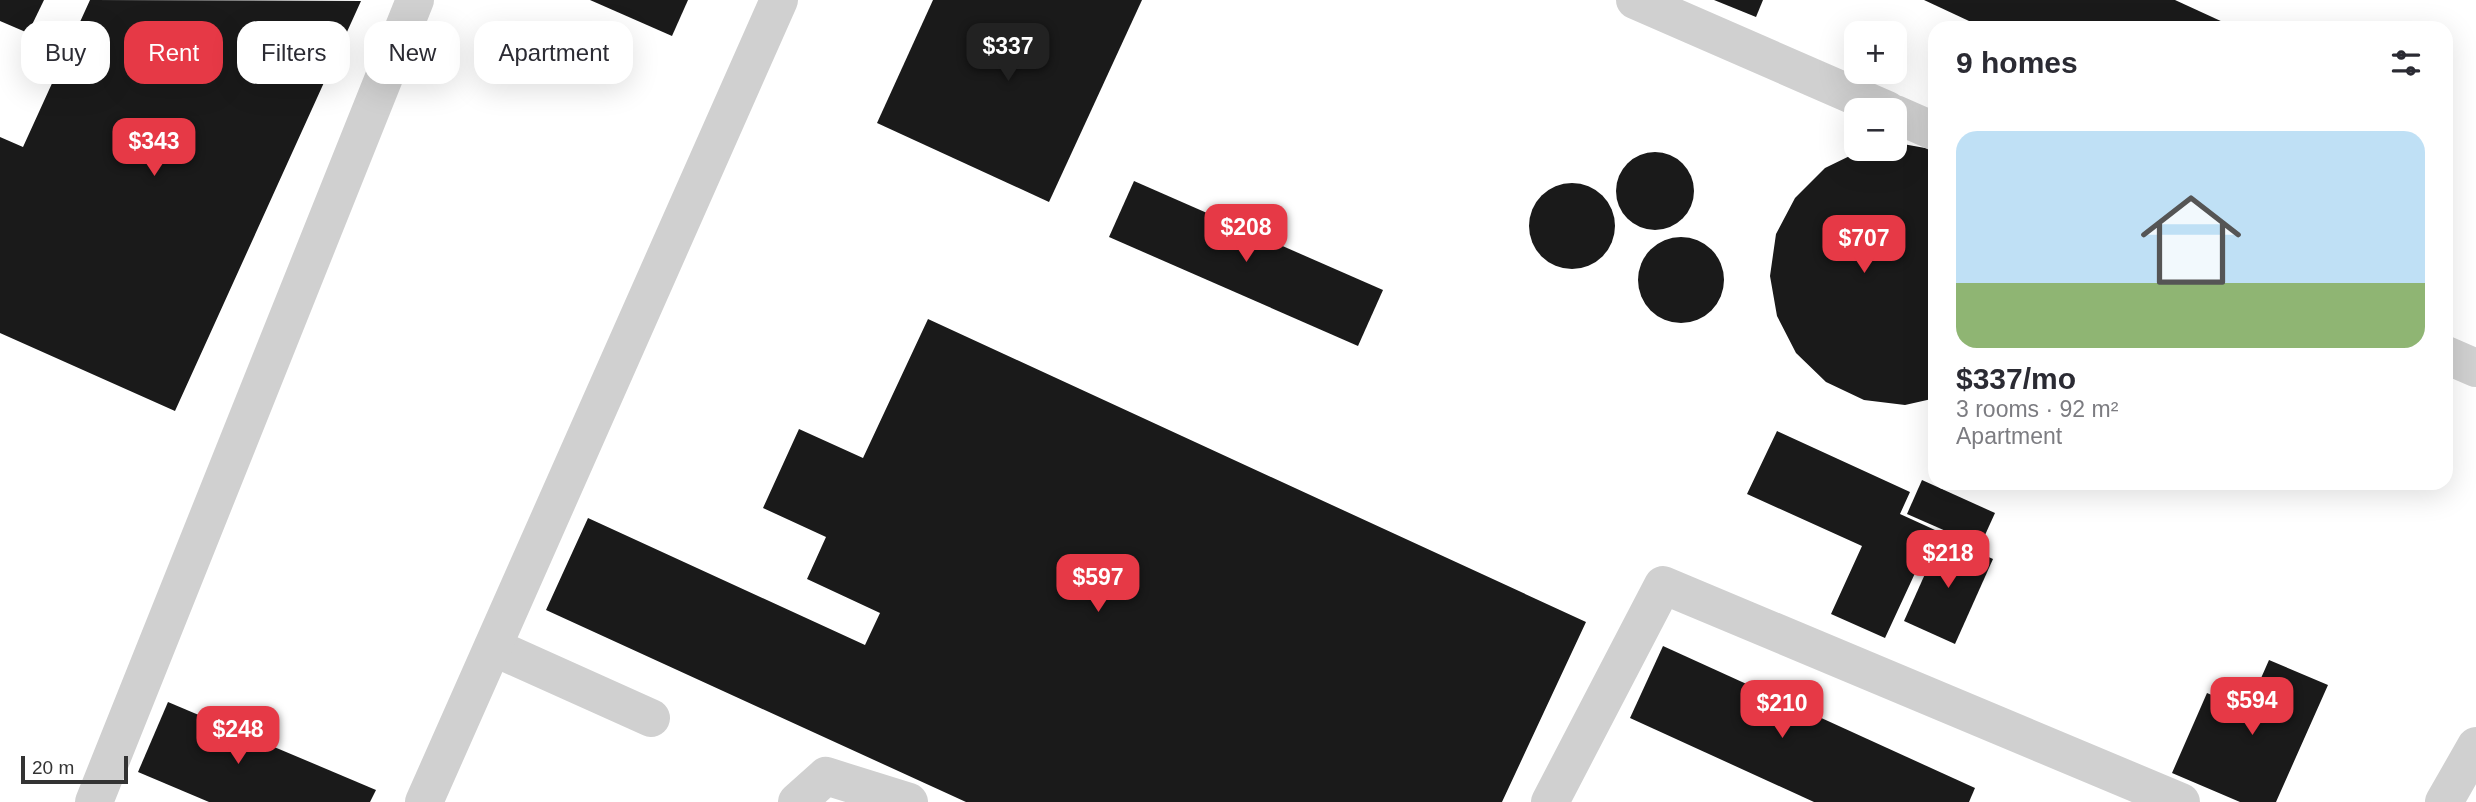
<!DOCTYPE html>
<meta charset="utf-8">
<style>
body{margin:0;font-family:Helvetica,sans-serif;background:#f7f7f7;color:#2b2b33;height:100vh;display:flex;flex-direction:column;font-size:26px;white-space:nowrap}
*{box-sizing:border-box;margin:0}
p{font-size:23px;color:#7c7c81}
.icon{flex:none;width:38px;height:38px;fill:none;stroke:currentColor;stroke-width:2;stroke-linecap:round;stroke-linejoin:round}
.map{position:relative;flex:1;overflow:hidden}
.side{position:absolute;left:1928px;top:21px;width:525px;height:469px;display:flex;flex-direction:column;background:#fff;border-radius:21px;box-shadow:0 7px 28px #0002}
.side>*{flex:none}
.top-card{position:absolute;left:21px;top:21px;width:665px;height:63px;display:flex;gap:14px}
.buttons{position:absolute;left:1844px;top:21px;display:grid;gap:14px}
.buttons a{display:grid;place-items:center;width:63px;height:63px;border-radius:14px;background:#fff;box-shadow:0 7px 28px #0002;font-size:35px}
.scale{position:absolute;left:21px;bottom:18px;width:107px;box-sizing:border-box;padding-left:7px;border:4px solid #333;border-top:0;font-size:19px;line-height:24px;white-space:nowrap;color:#333;-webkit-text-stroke:5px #fff;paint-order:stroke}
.price{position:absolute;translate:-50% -60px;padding:0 16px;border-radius:14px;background:#e63946;color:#fff;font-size:23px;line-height:46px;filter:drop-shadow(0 2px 4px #0008)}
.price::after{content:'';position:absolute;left:50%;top:42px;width:21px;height:16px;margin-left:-10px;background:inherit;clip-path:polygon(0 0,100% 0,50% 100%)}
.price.current{background:#222;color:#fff}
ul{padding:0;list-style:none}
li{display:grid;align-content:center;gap:14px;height:371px;padding:0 28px}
li span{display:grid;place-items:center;height:217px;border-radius:21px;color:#555}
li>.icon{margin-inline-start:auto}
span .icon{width:126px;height:126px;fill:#fffc;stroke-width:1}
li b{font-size:30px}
h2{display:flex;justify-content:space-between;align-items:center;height:84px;padding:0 28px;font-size:30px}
.tag{padding:0 24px;border-radius:21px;background:#fff;box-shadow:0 7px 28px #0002;font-size:24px;line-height:63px}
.tag.current{background:#e63946;color:#fff}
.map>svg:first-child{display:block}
</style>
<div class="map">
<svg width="2476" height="802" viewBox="0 0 2476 802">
<rect width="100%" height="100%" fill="#fff"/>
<g fill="#1a1a1a">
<polygon points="0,0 44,0 28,33 0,21"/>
<polygon points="90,0 361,1 175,411 0,333 0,137 23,147"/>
<polygon points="590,0 688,0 672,36"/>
<polygon points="933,0 1142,0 1049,202 877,123"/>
<polygon points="1714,0 1763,0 1756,17"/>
<polygon points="1924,0 2175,0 2236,28 1984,28"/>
<polygon points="1903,144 1936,150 1936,398 1905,405 1864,400 1826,382 1796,353 1777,316 1770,276 1776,234 1795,198 1825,168 1862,150 1895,149 1895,146"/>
<circle cx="1655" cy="191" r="39"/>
<polygon points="1134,181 1383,290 1358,346 1109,237"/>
<circle cx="1572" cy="226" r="43"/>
<circle cx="1681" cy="280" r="43"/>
<polygon points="928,319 1586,622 1502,802 966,802 546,610 588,518 865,645 880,613 807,579 826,537 763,508 799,429 863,458"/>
<polygon points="1777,431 1910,492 1900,514 1935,530 1885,638 1831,614 1862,546 1747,494"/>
<polygon points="1922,480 1995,513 1980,546 1907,514"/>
<polygon points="1942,536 1993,559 1955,644 1904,621"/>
<polygon points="1663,646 1975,788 1969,802 1814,802 1630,718"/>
<polygon points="2269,660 2328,685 2276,802 2240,802 2172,773 2207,693 2247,710"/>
<polygon points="168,702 376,790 370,802 209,802 138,772"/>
</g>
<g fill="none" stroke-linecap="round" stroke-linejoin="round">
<g stroke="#d0d0d0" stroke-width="38">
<polyline points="1635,0 1887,110"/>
<polyline points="1895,114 1936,132"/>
<polyline points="2446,355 2476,368"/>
<polyline points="493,647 651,718"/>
<polyline points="94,802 415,0"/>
<polyline points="424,802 779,0"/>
<polyline points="797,802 826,776 909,802"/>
<polyline points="1550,802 1663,585 2181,802"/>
<polyline points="2444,802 2476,746"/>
</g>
</g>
</svg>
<div class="buttons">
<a>+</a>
<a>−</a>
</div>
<div class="scale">20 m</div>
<b class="price current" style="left:1008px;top:83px">$337</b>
<b class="price" style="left:154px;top:178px">$343</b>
<b class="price" style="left:1246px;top:264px">$208</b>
<b class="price" style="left:1864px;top:275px">$707</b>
<b class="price" style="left:1948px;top:590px">$218</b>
<b class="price" style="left:1098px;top:614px">$597</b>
<b class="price" style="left:2252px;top:737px">$594</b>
<b class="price" style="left:1782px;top:740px">$210</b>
<b class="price" style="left:238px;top:766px">$248</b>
<div class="top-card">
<a class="tag">Buy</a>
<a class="tag current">Rent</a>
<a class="tag">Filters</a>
<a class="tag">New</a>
<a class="tag">Apartment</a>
</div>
<section class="side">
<h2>9 homes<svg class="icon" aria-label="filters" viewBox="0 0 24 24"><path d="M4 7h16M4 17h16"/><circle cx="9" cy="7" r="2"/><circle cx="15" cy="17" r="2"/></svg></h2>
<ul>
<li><span style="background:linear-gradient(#bfe0f5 70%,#8fb573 0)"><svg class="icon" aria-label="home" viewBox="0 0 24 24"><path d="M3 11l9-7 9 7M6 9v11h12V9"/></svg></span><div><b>$337/mo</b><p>3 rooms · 92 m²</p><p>Apartment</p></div></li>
</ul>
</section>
</div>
